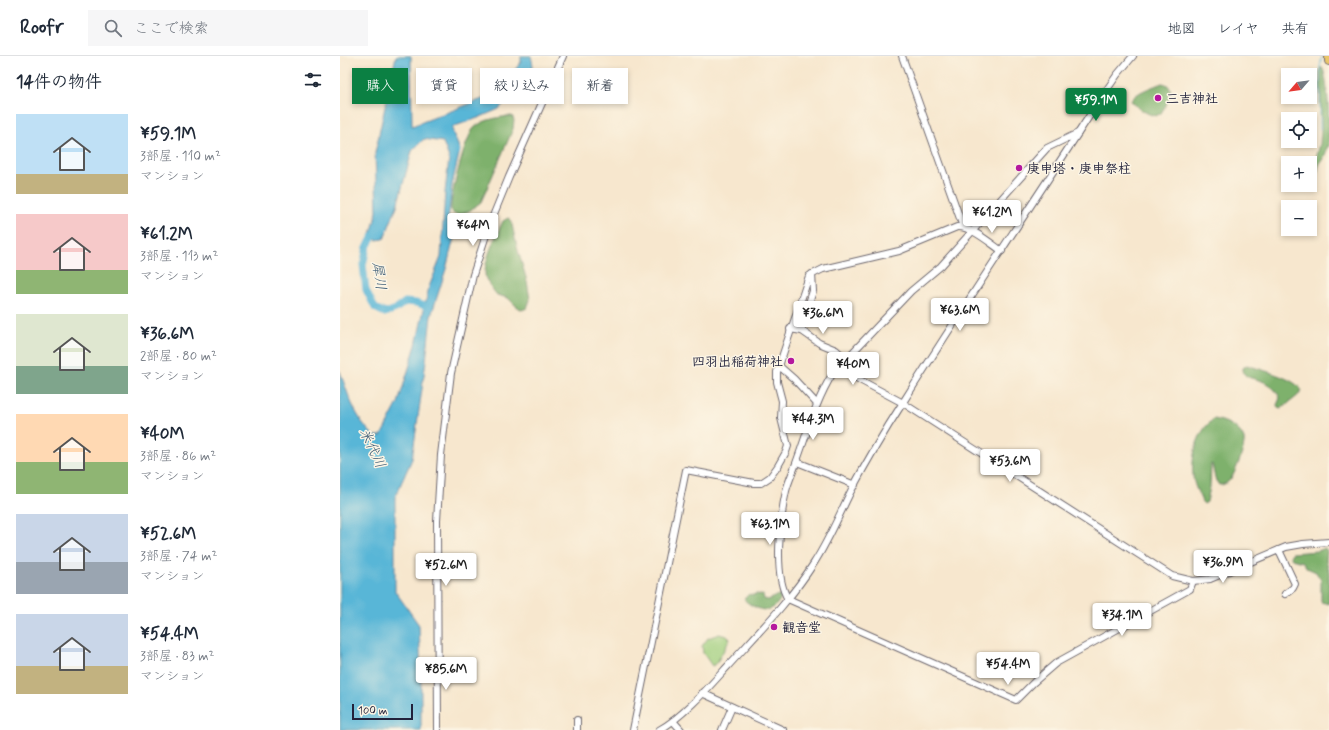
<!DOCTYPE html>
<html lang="ja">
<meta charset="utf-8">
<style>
body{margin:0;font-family:Mynerve,"Klee One",sans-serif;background:#f6f6f7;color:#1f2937;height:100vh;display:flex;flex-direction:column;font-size:15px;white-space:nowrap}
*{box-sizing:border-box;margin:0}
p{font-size:13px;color:#747a83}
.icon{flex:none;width:22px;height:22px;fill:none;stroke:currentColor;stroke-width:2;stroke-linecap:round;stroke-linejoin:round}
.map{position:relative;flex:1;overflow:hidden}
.side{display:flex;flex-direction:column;background:#fff;width:340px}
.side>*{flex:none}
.guide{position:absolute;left:12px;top:12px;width:380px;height:36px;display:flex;gap:8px}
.needle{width:26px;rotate:242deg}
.buttons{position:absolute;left:941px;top:12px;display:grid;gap:8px}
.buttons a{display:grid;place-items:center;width:36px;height:36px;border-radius:0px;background:#fff;box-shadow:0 2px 6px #0003;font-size:20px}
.scale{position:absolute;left:12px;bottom:10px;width:61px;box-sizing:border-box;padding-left:4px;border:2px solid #22223b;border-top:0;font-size:11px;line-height:14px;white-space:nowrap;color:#22223b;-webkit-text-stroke:3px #fcf5e5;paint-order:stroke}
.price{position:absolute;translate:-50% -34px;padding:0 9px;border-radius:4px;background:#fff;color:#222;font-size:13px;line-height:26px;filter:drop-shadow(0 1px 2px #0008)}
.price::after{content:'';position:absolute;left:50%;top:24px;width:12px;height:9px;margin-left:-6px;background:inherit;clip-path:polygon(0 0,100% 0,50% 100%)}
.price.current{background:#0b8043;color:#fff}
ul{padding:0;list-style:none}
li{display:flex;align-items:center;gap:12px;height:100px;padding:0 16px}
li span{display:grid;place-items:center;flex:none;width:112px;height:80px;border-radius:0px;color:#555}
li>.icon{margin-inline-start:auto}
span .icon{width:48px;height:48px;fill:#fffc;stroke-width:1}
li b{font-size:17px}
h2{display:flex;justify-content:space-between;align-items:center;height:48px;padding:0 16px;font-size:17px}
.chip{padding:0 14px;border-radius:0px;background:#fff;box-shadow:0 2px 6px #0003;font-size:14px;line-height:36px}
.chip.current{background:#0b8043;color:#fff}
header{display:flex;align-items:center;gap:24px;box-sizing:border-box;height:56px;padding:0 20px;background:#fff;border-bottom:1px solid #e0e1e3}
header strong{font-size:19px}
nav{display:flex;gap:22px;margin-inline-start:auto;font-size:14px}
.search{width:280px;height:36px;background:#f6f6f7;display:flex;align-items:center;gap:10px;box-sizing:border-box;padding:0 14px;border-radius:0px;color:#747a83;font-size:15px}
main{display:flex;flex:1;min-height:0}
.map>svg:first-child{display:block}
</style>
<header>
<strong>Roofr</strong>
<div class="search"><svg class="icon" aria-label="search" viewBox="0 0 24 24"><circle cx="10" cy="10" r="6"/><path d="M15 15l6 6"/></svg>ここで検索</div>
<nav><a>地図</a><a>レイヤ</a><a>共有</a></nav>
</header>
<main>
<section class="side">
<h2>14件の物件<svg class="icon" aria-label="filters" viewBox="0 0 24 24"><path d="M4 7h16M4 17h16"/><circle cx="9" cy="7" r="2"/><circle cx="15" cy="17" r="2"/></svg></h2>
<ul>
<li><span style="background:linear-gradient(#bfe0f5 75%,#c2b280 0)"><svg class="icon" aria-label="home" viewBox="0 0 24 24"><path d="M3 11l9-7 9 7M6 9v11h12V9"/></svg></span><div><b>¥59.1M</b><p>3部屋 · 110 m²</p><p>マンション</p></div></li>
<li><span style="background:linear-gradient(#f6c9c9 70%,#8fb573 0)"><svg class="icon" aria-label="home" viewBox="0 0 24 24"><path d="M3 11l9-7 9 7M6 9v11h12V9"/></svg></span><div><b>¥61.2M</b><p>3部屋 · 113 m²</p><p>マンション</p></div></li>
<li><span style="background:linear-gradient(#dfe7d0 65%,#7fa58c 0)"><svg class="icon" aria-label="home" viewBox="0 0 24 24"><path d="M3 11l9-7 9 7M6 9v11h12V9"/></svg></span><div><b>¥36.6M</b><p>2部屋 · 80 m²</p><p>マンション</p></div></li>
<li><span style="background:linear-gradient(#ffd9b3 60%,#8fb573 0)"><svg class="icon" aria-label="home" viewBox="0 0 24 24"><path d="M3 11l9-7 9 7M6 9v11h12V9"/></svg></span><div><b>¥40M</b><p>3部屋 · 86 m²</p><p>マンション</p></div></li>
<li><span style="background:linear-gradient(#c9d6e8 60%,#9aa5b1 0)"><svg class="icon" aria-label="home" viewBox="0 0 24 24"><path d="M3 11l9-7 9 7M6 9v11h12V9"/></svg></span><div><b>¥52.6M</b><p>3部屋 · 74 m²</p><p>マンション</p></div></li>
<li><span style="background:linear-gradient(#c9d6e8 65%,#c2b280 0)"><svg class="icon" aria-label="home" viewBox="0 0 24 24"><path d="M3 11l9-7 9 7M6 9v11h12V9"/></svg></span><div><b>¥54.4M</b><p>3部屋 · 83 m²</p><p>マンション</p></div></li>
</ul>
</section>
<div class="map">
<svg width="989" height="674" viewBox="0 0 989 674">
<rect width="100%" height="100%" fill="#fcf5e5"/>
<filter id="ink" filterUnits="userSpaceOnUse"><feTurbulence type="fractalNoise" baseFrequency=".025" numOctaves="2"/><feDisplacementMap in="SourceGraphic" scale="8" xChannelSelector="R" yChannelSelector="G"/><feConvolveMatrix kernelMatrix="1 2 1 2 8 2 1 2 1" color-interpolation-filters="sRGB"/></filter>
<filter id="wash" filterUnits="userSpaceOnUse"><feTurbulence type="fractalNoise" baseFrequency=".012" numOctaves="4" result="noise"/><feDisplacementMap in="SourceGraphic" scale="16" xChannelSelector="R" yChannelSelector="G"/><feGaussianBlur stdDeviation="0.9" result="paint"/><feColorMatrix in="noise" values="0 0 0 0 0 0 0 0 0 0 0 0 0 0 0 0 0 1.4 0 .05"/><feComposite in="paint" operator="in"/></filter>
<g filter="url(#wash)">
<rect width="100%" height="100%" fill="#f7e7ce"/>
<polygon fill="#9ece7c" stroke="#60785c" points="379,578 387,580 390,583 376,608 372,610 363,597 362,590 368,582"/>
<g fill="#7eb16c" stroke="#506a54">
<path d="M980,12H983C989,31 989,68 989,90L987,91C986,99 984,101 980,107C978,111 978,116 976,120L973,118V114L980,88L981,71Z"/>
<path d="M822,27C830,28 830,33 832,39L821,57L816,60C806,58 798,52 791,45C795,36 813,31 822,27Z"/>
<path d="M172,60L174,64L173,73L141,146L129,155L119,159L114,158C112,156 111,155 111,152C110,140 126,80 134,72C143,63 160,61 172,60Z"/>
<path d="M168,162L171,164L177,191L187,225L190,244L187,252L182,254L175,249L168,242L157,239C153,234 149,229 146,223C141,209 157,178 163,165Z"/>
<path d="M907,309C921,314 956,322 962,335C959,340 947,348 941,353L938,352L937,349L940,342C937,334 929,328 922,325C915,322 902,323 903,312Z"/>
<path d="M874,363C885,365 900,371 904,383C906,390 895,418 890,424C887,427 884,429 879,429C874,423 874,416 872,408H871L870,431L867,446L864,448L862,446C859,438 853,428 853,419C851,400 858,374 874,363Z"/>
<polygon points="985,492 987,495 986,504 989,516 989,548 981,546 981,524 979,521 976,516 967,512 963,506 952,503 950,500 952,497 978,495"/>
<path d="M409,538L413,539L417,538L423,539L424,543L428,544L438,539L441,540C440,546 434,553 427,554C421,555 407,548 404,543Z"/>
</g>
<path fill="#58b6d7" stroke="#3d6c89" d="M56,0H71L72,70L150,40L171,19L181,6V0H191L193,9L187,22L159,53L138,62L112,71L113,77L120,94L112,129L108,164L115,178L106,213L91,260L86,305L72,403L55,441V535L79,569L81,618V674H0V315C8,339 15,362 34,380H41L58,347L76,289L89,231L101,201L105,136L109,102L103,86L84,83L72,95L57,150L44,183L36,184L31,178L37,156L35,97Z"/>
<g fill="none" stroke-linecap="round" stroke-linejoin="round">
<polyline stroke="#58b6d7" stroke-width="1" points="980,73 980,11 982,0"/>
<polyline stroke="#58b6d7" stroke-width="7" points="38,172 27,191 23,209 26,234 35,252 45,257 56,253 65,246 76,247 89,251 88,255"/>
</g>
</g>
<g filter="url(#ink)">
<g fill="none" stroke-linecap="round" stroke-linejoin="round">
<defs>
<g id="minor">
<polyline points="562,0 623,171"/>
<path d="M738,77L707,92L601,210L571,235L493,317C475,346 467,378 455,410C452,418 448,427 446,435C440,462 433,520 448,543L676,644L694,626L716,607L850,533L853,525"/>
<polyline points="450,273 462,275 479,287 496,294 506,303"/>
<polyline points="462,275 462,268 473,235 472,218"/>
<polyline points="438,309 454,323 477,348"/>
<polyline points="499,311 518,323 563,347 832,520 853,525 870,523 946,491 963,488 989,486"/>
<polyline points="457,406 515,429"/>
<polyline points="939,494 955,528 953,532 945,538"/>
<polyline points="362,637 443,674"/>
<polyline points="237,664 237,674"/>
<polyline points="333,665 341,674"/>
<polyline points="98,674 97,465 101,399 111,317 133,219 149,170 169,121 223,0"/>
<path d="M293,674L346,414L414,427H421L430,421L438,410L446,396L448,390L441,362L442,345L437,326V316L469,220L483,213L559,195L617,171C631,170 650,187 662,195"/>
<path d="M319,674C342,662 369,631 387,611C417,578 450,545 474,507C489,484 499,459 511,435C527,405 544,376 562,348C626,246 694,146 759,45L777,19L793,0"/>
<polyline points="382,674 392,651"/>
</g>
<polyline id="major" points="989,0 989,5"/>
</defs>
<use href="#minor" stroke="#6d676e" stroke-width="8"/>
<use href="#major" stroke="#6d676e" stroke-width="10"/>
<use href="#minor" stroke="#fff" stroke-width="6"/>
<use href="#major" stroke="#ebc669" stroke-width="8"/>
</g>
</g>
<g fill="#b5179e" stroke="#fcf5e5" stroke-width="1.5">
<circle cx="818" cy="42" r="4"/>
<circle cx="679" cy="112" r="4"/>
<circle cx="451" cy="305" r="4"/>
<circle cx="434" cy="571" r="4"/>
</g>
<g text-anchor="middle" stroke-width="3" stroke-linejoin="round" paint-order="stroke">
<g font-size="13" font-weight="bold" fill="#22223b" stroke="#fcf5e5" text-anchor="start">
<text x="826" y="47">三吉神社</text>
<text x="687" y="117">庚申塔・庚申祭柱</text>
<text x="443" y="310" text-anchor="end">四羽出稲荷神社</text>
<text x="442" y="576">観音堂</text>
</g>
<g font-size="14" font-style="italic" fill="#355672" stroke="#fcf5e5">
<text transform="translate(40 220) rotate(82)" y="5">犀川</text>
<text transform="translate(33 392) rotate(65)" y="5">米代川</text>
</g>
</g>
</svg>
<div class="buttons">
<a><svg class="needle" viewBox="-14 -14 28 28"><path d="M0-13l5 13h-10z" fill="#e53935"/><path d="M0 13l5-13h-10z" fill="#747a83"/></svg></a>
<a><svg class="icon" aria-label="locate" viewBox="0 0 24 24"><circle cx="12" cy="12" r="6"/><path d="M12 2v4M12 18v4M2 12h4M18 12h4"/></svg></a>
<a>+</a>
<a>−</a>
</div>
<div class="scale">100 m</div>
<b class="price current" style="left:756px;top:66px">¥59.1M</b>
<b class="price" style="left:652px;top:178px">¥61.2M</b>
<b class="price" style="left:133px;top:191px">¥64M</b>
<b class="price" style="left:620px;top:276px">¥63.6M</b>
<b class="price" style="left:483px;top:279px">¥36.6M</b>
<b class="price" style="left:513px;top:330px">¥40M</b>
<b class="price" style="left:473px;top:385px">¥44.3M</b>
<b class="price" style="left:670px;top:427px">¥53.6M</b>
<b class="price" style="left:430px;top:490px">¥63.1M</b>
<b class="price" style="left:883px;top:528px">¥36.9M</b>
<b class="price" style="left:106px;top:531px">¥52.6M</b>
<b class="price" style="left:782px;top:581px">¥34.1M</b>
<b class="price" style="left:668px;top:630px">¥54.4M</b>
<b class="price" style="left:106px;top:635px">¥85.6M</b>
<div class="guide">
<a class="chip current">購入</a>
<a class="chip">賃貸</a>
<a class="chip">絞り込み</a>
<a class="chip">新着</a>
</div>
</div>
</main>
